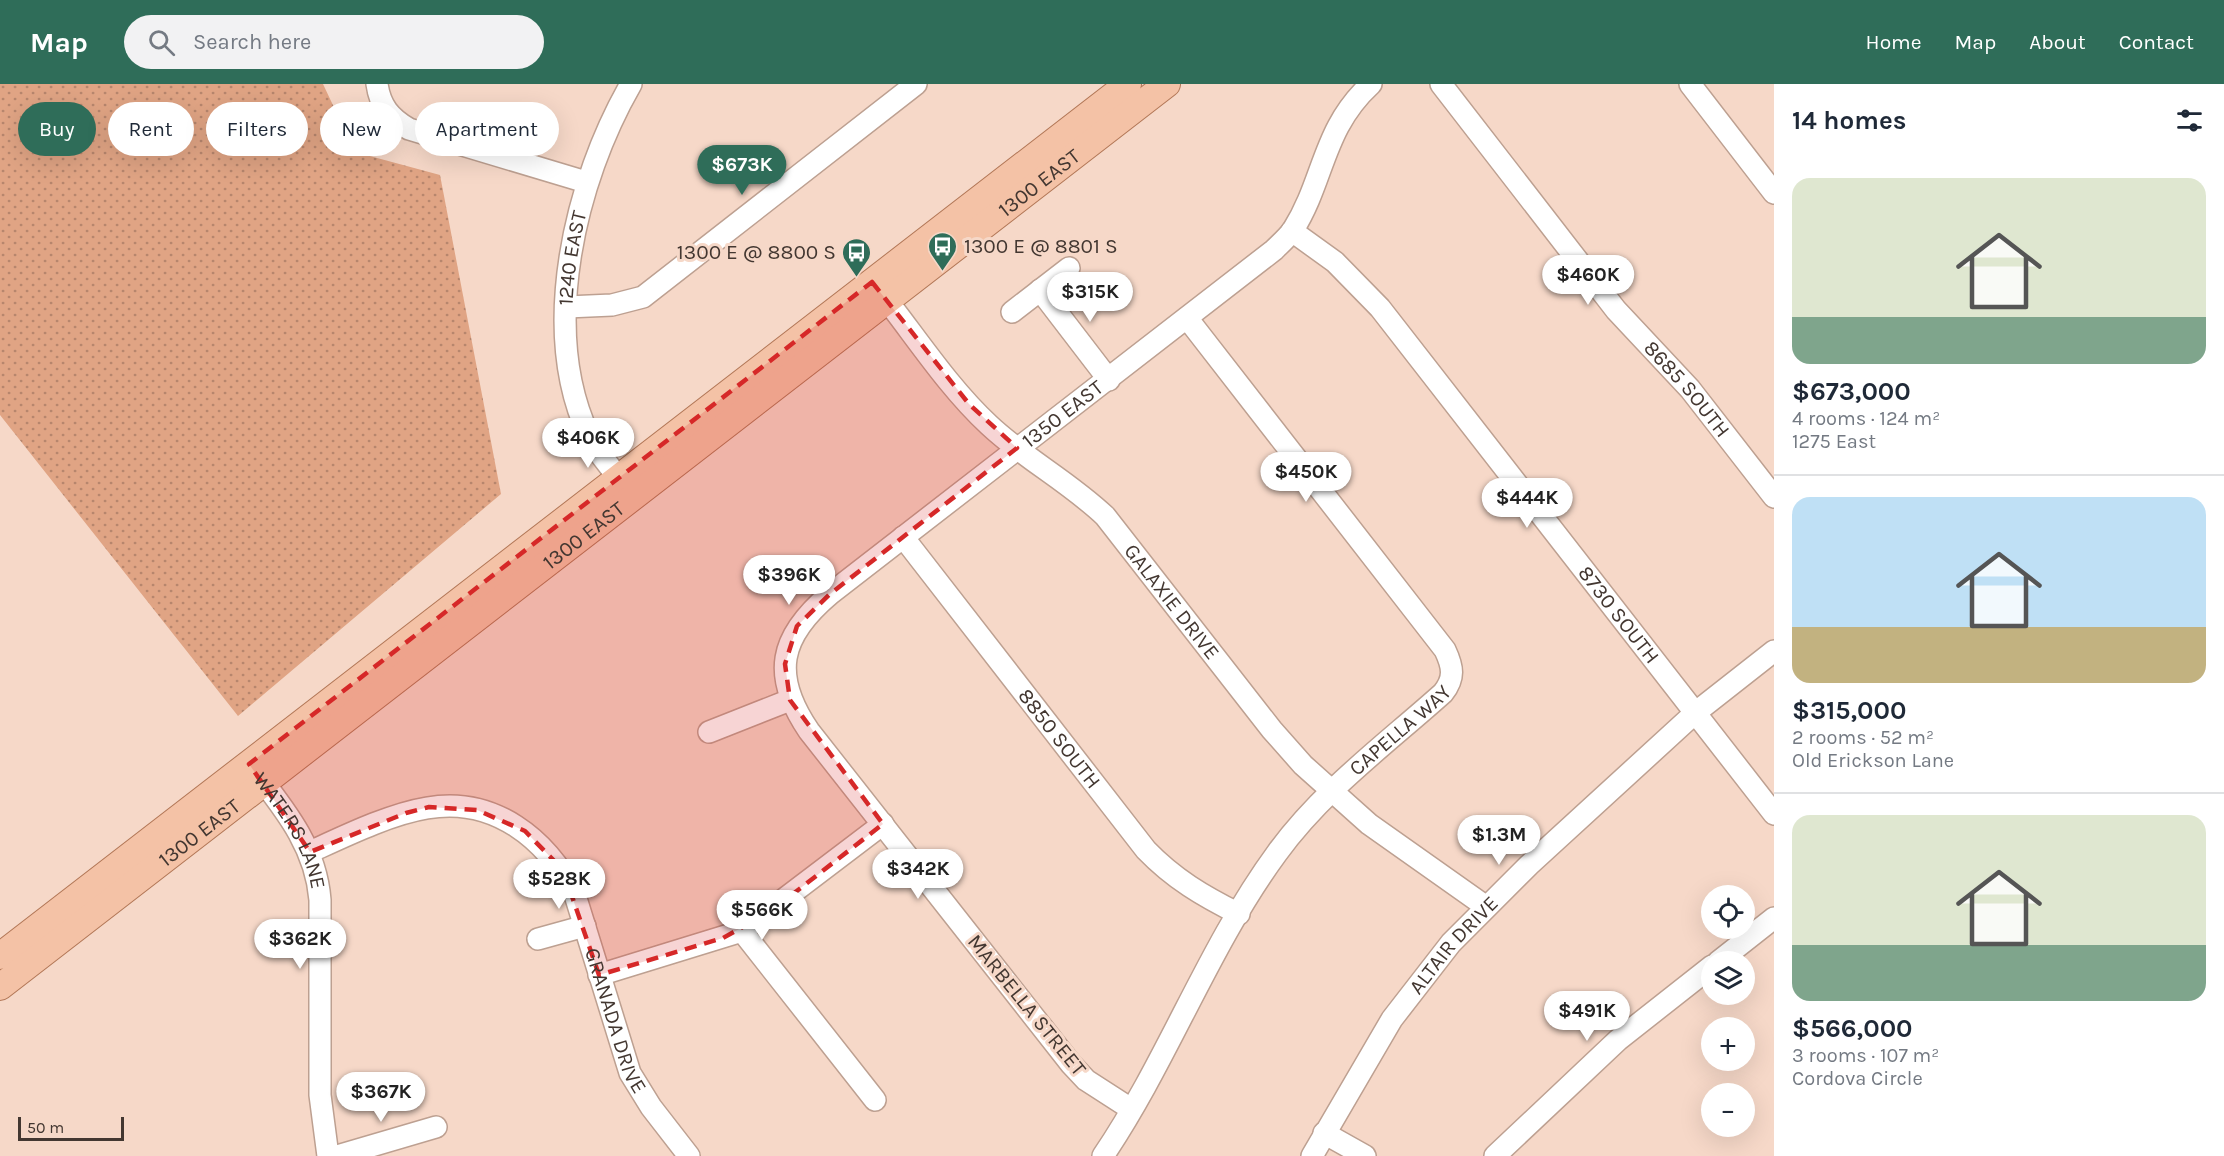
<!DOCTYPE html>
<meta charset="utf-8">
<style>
body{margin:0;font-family:Karla,sans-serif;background:#f2f2f3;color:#1f2937;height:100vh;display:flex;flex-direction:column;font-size:22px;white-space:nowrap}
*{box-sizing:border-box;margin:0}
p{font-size:20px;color:#747a83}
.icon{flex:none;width:33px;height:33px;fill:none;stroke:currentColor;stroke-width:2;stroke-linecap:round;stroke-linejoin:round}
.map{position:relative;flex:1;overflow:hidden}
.details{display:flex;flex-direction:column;background:#fff;width:450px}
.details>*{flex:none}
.hud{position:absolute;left:18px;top:18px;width:570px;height:54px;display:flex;gap:12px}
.controls{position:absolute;left:1701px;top:801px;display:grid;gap:12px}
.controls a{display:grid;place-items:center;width:54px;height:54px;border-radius:50%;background:#fff;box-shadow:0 6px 24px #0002;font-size:30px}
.scale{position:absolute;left:18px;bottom:15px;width:106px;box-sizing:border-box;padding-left:6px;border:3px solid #433731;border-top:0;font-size:16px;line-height:21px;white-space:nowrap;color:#433731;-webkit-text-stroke:4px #f6d8c8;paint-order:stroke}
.price{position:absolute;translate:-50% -51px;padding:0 14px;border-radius:21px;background:#fff;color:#222;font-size:20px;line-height:39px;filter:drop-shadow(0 2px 3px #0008)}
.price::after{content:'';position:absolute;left:50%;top:36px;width:18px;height:14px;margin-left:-9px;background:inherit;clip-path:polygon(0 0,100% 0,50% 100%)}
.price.active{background:#2f6d59;color:#fff}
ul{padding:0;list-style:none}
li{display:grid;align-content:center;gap:12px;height:318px;padding:0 18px}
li+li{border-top:2px solid #e0e1e3}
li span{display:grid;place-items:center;height:186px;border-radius:18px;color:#555}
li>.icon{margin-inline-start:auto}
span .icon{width:108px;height:108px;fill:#fffc;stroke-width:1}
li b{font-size:26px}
h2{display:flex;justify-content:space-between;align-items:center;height:72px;padding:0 18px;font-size:26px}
.pill{padding:0 21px;border-radius:27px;background:#fff;box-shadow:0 6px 24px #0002;font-size:21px;line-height:54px}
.pill.active{background:#2f6d59;color:#fff}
header{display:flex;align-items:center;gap:36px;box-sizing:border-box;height:84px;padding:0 30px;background:#2f6d59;color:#fff}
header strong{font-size:28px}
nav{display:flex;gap:33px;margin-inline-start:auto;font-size:21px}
.search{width:420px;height:54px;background:#f2f2f3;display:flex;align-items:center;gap:15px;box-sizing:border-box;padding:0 21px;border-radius:33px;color:#747a83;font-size:22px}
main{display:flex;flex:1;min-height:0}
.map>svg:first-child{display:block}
</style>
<header>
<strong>Map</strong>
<div class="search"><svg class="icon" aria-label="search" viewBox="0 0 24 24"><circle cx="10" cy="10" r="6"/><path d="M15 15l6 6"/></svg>Search here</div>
<nav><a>Home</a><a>Map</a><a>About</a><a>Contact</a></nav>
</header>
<main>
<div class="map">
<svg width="1774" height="1072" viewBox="0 0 1774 1072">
<defs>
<pattern id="grass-dots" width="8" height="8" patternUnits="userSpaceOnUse" patternTransform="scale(1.5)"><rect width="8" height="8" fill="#e0a484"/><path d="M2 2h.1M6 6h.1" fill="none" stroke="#b7866d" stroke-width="1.8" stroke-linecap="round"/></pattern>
</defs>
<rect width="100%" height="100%" fill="#f6d8c8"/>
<polygon fill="url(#grass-dots)" points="0,0 323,0 355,68 440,91 501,410 238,632 0,331"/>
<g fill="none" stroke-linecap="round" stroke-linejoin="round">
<defs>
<g id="minor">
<path d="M377,0C380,22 390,34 409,45L586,98"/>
<path id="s1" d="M1441,0L1616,226L1690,305L1774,413"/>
<polyline points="1690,0 1774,109"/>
<path id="s2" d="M1292,147L1335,178L1380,224L1774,730"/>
<path id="s3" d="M878,205C914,250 947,302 989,341C1025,375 1068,397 1105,432L1272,646L1303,681L1369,740L1485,822"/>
<polyline points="1040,206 1109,296"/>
<polyline points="567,223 612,221 643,213 916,0"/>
<polyline points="1012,228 1069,184"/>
<path id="s4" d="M618,393C608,380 596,367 589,352C539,246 575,97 631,0"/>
<path id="s5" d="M903,453L1146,766C1174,795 1203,812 1239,830"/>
<polyline points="709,648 790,616"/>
<path id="s6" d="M255,687C286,727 316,764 320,816V1011L328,1072"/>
<path id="s7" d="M310,768C345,752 390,730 427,724C494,712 547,755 575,811L630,989L651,1023L689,1072"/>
<polyline points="742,847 875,1016"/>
<polyline points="538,855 585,842"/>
<polyline points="1718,878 1774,834"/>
<polyline points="599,891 742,847 883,740"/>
<path id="s8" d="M1131,1025L1086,996L1071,980L809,647C771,591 779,553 830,510L1274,166C1280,160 1288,153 1293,146C1325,95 1322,45 1371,0"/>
<polyline points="1324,1049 1365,1072"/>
<polyline points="337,1072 436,1043"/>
<path id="s9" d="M1103,1072C1168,976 1208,863 1277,769C1322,707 1386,660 1443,609C1455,594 1453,583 1445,566L1187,234"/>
<path id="s10" d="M1312,1072L1392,935L1451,859L1529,781L1695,629L1774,567"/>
<polyline points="1495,1072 1618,956 1712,882"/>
</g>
<g id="major">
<polyline points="0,872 1128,0"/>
<path id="s11" d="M0,903L1167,0"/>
</g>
</defs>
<use href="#minor" stroke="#bda091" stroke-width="24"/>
<use href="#major" stroke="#b27757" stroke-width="28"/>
<use href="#minor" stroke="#fff" stroke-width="21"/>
<use href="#major" stroke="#f4c2a6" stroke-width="26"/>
</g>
<path fill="#d62828" fill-opacity="0.2" stroke="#d62828" stroke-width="4.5" stroke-dasharray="12 8" stroke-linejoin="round" d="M872,198L969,320L1017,364L830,510L797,542L785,580L790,616L883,740L771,827L723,854L599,891L563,786L525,747L477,726L429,723L406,729L310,768L249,680Z"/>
<defs>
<symbol id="bus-pin" viewBox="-11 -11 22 30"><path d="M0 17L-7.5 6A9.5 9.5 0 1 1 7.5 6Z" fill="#2f6d59" stroke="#f6d8c8"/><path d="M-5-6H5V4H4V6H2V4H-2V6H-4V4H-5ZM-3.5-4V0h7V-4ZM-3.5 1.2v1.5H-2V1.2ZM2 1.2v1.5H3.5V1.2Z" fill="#fff"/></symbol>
</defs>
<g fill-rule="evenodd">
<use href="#bus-pin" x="926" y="146" width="33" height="45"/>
<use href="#bus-pin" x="840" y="152" width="33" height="45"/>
</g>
<g text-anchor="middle" stroke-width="6" stroke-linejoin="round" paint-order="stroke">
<g font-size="21" fill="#433731" stroke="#f6d8c8">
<text dy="7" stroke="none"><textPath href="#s11" startOffset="1314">1300 EAST</textPath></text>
<text dy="7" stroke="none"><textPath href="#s4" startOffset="232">1240 EAST</textPath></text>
<text dy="7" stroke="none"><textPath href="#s1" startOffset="392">8685 SOUTH</textPath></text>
<text dy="7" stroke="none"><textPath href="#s8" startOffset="951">1350 EAST</textPath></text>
<text dy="7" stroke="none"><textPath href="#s11" startOffset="738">1300 EAST</textPath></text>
<text dy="7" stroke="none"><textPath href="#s3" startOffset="432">GALAXIE DRIVE</textPath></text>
<text dy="7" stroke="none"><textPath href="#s2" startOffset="506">8730 SOUTH</textPath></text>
<text dy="7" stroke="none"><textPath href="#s9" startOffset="524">CAPELLA WAY</textPath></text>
<text dy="7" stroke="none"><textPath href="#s5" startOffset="255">8850 SOUTH</textPath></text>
<text dy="7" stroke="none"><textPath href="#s11" startOffset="252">1300 EAST</textPath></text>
<text dy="7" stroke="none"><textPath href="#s6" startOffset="70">WATERS LANE</textPath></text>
<text dy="7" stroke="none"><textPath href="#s10" startOffset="255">ALTAIR DRIVE</textPath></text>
<text transform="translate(1027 921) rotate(51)" y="7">MARBELLA STREET</text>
<text dy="7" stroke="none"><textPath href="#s7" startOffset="442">GRANADA DRIVE</textPath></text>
</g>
<g font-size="21" fill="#433731" stroke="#f6d8c8" text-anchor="start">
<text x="964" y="169">1300 E @ 8801 S</text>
<text x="836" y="175" text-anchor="end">1300 E @ 8800 S</text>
</g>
</g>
</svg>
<div class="controls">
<a><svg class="icon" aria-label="locate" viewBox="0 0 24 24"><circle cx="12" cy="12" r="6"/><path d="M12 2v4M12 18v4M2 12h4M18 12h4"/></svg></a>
<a><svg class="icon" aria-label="layers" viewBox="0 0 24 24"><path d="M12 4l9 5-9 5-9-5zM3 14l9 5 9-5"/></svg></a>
<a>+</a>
<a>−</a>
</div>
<div class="scale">50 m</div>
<b class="price active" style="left:742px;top:112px">$673K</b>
<b class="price" style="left:1588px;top:222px">$460K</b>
<b class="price" style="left:1090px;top:239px">$315K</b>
<b class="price" style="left:588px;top:385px">$406K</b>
<b class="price" style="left:1306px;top:419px">$450K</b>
<b class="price" style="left:1527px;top:445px">$444K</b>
<b class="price" style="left:789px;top:522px">$396K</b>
<b class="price" style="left:1499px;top:782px">$1.3M</b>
<b class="price" style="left:918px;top:816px">$342K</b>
<b class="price" style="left:559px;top:826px">$528K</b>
<b class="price" style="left:762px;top:857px">$566K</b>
<b class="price" style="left:300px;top:886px">$362K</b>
<b class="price" style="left:1587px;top:958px">$491K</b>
<b class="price" style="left:381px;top:1039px">$367K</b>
<div class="hud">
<a class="pill active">Buy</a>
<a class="pill">Rent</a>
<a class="pill">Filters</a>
<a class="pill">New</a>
<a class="pill">Apartment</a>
</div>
</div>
<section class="details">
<h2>14 homes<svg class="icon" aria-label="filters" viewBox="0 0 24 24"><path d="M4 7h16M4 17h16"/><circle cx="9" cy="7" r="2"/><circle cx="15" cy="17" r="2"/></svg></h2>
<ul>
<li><span style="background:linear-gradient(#dfe7d0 75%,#7fa58c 0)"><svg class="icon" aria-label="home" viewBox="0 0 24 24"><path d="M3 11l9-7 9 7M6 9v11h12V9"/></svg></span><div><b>$673,000</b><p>4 rooms · 124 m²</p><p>1275 East</p></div></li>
<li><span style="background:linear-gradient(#bfe0f5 70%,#c2b280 0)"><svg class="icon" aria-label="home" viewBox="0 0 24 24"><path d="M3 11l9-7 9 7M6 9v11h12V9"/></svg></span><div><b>$315,000</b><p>2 rooms · 52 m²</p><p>Old Erickson Lane</p></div></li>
<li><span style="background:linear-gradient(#dfe7d0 70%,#7fa58c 0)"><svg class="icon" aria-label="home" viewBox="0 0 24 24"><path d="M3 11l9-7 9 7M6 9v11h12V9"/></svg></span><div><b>$566,000</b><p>3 rooms · 107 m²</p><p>Cordova Circle</p></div></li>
</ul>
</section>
</main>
